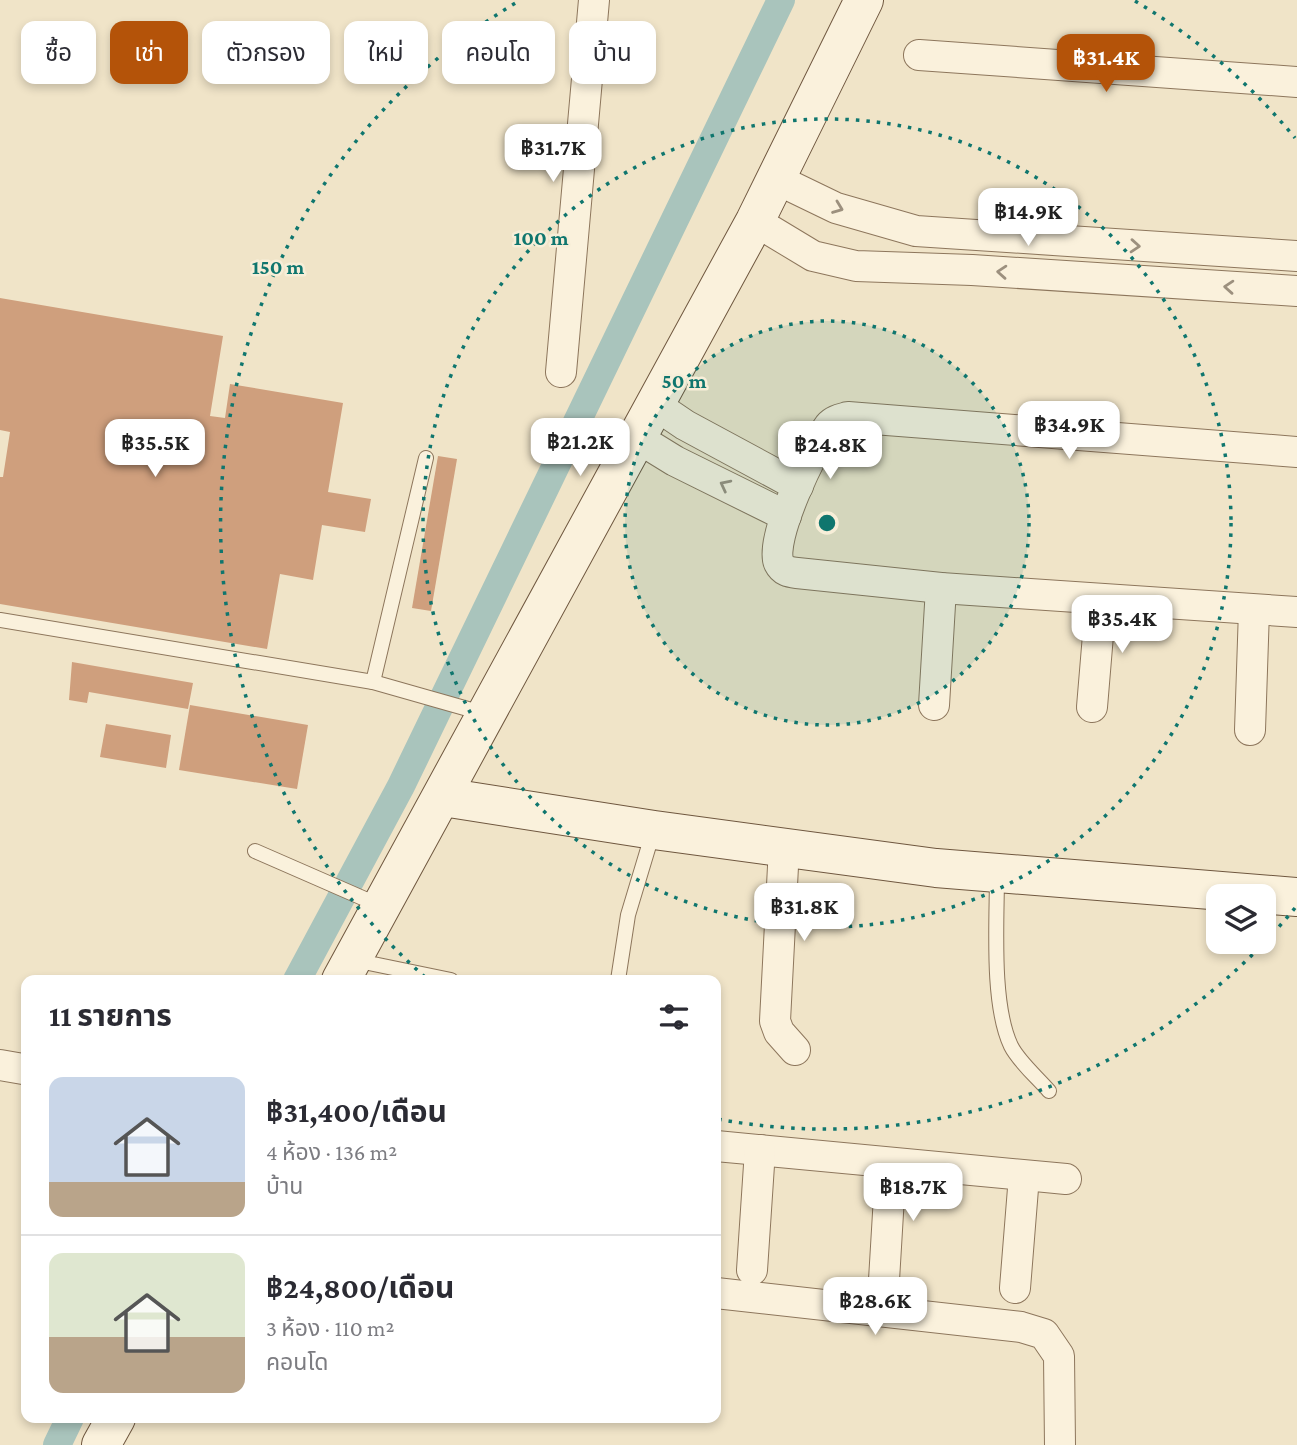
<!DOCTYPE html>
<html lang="th">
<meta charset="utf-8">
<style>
body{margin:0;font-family:"Crimson Pro","Noto Sans Thai",serif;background:#f2f2f3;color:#2b2b33;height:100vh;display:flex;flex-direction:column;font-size:26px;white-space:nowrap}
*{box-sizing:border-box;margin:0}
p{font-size:23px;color:#7c7c81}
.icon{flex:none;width:38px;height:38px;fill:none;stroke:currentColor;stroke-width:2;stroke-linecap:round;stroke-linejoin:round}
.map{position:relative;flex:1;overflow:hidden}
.side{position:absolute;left:21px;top:975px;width:700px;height:448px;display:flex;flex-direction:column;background:#fff;border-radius:14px;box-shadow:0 4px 10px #0003}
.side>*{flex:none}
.banner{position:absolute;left:21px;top:21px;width:700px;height:63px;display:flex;gap:14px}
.fabs{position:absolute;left:1206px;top:884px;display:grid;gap:14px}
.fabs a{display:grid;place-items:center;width:70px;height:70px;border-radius:14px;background:#fff;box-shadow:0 4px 10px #0003;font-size:35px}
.price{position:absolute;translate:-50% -60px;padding:0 16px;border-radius:14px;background:#fff;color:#222;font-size:23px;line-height:46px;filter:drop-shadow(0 2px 4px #0008)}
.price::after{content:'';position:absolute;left:50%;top:42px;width:21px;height:16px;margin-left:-10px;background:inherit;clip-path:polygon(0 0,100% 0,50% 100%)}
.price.on{background:#b45309;color:#fff}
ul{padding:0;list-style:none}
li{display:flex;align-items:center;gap:21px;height:175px;padding:0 28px}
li+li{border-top:2px solid #e1e1e2}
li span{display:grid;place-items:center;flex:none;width:196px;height:140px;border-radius:14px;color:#555}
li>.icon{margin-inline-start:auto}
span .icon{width:84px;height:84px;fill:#fffc;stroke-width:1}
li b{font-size:30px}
h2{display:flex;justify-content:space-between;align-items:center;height:84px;padding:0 28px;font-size:30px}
.tag{padding:0 24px;border-radius:14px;background:#fff;box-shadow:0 4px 10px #0003;font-size:24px;line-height:63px}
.tag.on{background:#b45309;color:#fff}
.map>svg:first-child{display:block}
</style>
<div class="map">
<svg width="1297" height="1445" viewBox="0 0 1297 1445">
<rect width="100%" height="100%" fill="#f0e4c8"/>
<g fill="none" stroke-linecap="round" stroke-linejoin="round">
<g stroke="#a9c4bc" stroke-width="28">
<polyline points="297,980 401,786 781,0"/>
<polyline points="57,1445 70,1418"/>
</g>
</g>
<g fill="#cf9f7d">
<polygon points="0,298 223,336 210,416 225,418 230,384 343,403 328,492 371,499 365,532 322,525 313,580 280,574 267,649 0,604 0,477 3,477 10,432 0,430"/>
<polygon points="438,456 457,459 431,611 412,608"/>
<polygon points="72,662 193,683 188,709 89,692 87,703 69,700"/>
<polygon points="190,705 308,725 297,789 179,770"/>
<polygon points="106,724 171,735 166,768 100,757"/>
</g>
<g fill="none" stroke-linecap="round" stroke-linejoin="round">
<defs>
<g id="lane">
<polyline points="0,620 373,682 482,713"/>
<polyline points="373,682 426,458"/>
<polyline points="255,851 381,906"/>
<path d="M997,874C997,921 991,1004 1011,1046C1019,1062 1037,1077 1049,1091"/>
<polyline points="354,960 451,980"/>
<polyline points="618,980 628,915 653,832"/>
</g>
<g id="street">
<polyline points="919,55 1297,82"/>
<polyline points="776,179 836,208 916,231 1297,256"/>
<polyline points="755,221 813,256 856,266 972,270 1297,291"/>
<polyline points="561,372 594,0"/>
<polyline points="654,404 685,425 798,486"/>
<polyline points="636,437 675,461 786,516"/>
<path d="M1297,452L848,417C841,419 834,420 829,426C814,446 768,541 779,563C783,571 789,572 797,573L941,588L1297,612"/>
<polyline points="934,705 941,588"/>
<polyline points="1092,707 1101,599"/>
<polyline points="1250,730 1254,610"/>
<polyline points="784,847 775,1021 779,1032 795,1050"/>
<polyline points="0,1065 23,1069"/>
<polyline points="716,1146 1066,1179"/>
<polyline points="752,1270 760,1150"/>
<polyline points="884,1280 891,1163"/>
<polyline points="1015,1288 1024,1176"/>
<polyline points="716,1293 1021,1327 1044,1334 1059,1356 1060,1445"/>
</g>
<g id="secondary">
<polyline points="443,797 654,830 936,868 1297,897"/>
<polyline points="341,980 755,221 864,0"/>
<polyline points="101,1445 116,1418"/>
</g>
</defs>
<use href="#lane" stroke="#8d765c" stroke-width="16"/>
<use href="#street" stroke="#8d765c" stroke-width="32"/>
<use href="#secondary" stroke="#6f573f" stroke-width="40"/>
<use href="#lane" stroke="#faf1dc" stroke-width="14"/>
<use href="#street" stroke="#faf1dc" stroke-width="30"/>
<use href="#secondary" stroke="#faf1dc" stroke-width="38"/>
</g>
<defs><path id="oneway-chevron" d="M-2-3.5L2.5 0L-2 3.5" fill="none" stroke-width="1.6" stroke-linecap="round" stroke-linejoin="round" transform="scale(1.75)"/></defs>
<g stroke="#9c907e">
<use href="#oneway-chevron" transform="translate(838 208) rotate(21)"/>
<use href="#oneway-chevron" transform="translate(1135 246) rotate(4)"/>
<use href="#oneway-chevron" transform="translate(1002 272) rotate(-176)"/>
<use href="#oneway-chevron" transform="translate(1229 287) rotate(-176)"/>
<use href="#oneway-chevron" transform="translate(725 485) rotate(-153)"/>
</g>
<circle cx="827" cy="523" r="202" fill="#0f766e" fill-opacity=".12"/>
<g fill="none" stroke="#0f766e" stroke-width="3.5" stroke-dasharray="3.5 7">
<circle cx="827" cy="523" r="202"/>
<circle cx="827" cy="523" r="404"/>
<path d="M1295 908A606 606 0 0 1 717 1119M425 977A606 606 0 0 1 519 1M1135 1A606 606 0 0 1 1295 138"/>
</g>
<circle cx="827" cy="523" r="10" fill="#0f766e" stroke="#f7eed8" stroke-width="3.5"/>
<g font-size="21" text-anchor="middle" font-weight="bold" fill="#0f766e" stroke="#f7eed8" stroke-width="5" stroke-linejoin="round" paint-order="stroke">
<text x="541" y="245">100 m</text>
<text x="278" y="274">150 m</text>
<text x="684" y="388">50 m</text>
</g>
</svg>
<div class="fabs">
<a><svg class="icon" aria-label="layers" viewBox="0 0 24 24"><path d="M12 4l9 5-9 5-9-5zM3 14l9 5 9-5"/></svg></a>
</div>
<b class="price on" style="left:1106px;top:94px">฿31.4K</b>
<b class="price" style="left:553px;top:184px">฿31.7K</b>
<b class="price" style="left:1028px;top:248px">฿14.9K</b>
<b class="price" style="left:1069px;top:461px">฿34.9K</b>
<b class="price" style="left:580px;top:478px">฿21.2K</b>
<b class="price" style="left:155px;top:479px">฿35.5K</b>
<b class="price" style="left:830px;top:481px">฿24.8K</b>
<b class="price" style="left:1122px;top:655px">฿35.4K</b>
<b class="price" style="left:804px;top:943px">฿31.8K</b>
<b class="price" style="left:913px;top:1223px">฿18.7K</b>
<b class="price" style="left:875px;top:1337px">฿28.6K</b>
<div class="banner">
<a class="tag">ซื้อ</a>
<a class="tag on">เช่า</a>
<a class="tag">ตัวกรอง</a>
<a class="tag">ใหม่</a>
<a class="tag">คอนโด</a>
<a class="tag">บ้าน</a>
</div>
<section class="side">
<h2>11 รายการ<svg class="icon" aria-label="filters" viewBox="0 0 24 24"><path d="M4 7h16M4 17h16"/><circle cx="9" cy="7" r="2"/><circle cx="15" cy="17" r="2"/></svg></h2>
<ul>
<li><span style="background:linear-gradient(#c9d6e8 75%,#b9a48a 0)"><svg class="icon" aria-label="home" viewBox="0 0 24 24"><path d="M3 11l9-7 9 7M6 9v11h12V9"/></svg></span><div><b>฿31,400/เดือน</b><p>4 ห้อง · 136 m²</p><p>บ้าน</p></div></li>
<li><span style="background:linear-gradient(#dfe7d0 60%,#b9a48a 0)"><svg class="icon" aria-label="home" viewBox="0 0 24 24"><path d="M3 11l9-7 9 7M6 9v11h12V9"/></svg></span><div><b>฿24,800/เดือน</b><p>3 ห้อง · 110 m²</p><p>คอนโด</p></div></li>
</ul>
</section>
</div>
